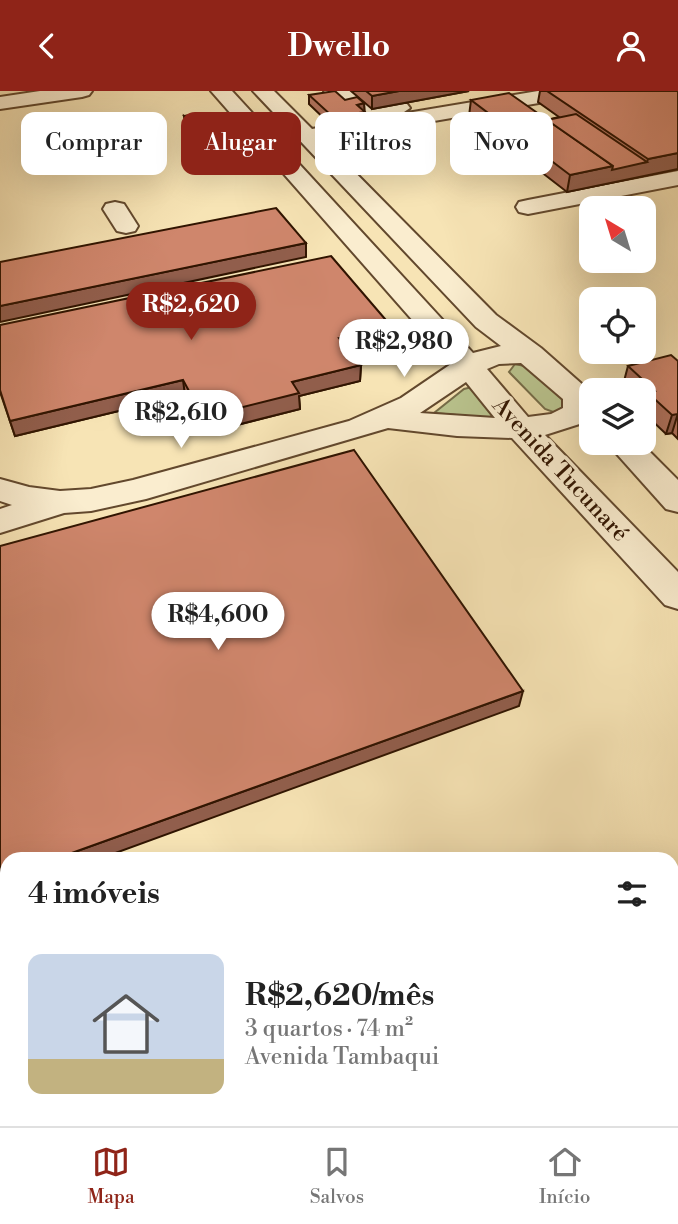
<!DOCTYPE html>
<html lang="pt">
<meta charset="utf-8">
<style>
body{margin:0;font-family:"Libre Bodoni",serif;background:#f6f6f6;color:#222;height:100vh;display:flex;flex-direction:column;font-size:26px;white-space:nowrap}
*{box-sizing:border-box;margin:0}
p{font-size:23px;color:#767676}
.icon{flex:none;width:38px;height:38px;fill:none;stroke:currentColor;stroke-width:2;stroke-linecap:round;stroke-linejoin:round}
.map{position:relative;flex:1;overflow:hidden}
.drawer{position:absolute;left:0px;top:761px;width:679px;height:275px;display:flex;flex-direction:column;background:#fff;border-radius:21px 21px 0 0;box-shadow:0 7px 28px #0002}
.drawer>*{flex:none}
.top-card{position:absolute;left:21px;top:21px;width:637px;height:63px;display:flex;gap:14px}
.needle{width:46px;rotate:322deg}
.controls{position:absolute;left:579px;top:105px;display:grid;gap:14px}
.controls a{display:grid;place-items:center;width:77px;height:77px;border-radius:14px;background:#fff;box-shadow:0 7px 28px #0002;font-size:35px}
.price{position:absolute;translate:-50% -60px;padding:0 16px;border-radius:24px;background:#fff;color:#222;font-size:23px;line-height:46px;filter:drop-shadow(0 2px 4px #0008)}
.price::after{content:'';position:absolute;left:50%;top:42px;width:21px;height:16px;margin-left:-10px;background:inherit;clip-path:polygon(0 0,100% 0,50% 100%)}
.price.selected{background:#8f2418;color:#fff}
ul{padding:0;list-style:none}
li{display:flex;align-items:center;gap:21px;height:175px;padding:0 28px}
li+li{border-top:2px solid #e0e0e0}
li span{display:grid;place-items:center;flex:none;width:196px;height:140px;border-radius:14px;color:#555}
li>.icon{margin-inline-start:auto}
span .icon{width:84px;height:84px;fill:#fffc;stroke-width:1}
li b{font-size:30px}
h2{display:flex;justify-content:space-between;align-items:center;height:84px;padding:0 28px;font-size:30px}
.tag{padding:0 24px;border-radius:14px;background:#fff;box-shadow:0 7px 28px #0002;font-size:24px;line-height:63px}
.tag.selected{background:#8f2418;color:#fff}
header{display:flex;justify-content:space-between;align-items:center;height:91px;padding:0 28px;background:#8f2418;color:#fff;font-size:32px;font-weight:600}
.menu{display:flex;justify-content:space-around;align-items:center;height:98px;border-top:2px solid #e0e0e0;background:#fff;font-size:19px;color:#767676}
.menu a{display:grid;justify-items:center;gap:4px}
.menu .selected{color:#8f2418}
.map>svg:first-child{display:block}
</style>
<header><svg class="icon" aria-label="back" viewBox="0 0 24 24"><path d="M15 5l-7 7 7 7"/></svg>Dwello<svg class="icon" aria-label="person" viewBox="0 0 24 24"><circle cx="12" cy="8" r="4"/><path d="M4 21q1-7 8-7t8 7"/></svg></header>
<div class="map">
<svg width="678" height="1035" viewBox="0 0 678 1035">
<rect width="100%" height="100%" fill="#f7e4b5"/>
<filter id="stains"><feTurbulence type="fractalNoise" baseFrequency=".00286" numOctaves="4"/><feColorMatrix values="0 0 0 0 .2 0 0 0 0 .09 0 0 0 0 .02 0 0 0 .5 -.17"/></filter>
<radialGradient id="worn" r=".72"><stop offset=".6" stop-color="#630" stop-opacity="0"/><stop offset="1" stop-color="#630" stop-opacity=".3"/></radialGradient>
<g fill="#bac58f" stroke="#756c48" stroke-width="2">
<polygon points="515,273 529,276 569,315 559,323 545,318 509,281"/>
<polygon points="472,296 497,322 491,327 434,322 464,298"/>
</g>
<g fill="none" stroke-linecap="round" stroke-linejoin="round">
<defs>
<g id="minor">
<polygon points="40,0 92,0 89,4 82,6 0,18 0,6"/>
<path d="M211,0H232L473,262L501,255L476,236L253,0H274L312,38L398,23L366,24L327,4L324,0H350L376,13H407L410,17L401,23L538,0H584L581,4L574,6L323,49L496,224L541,257L592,302V329L545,344L678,481V518L665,514L512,347L457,345L388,337L146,408L91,420L64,422L0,442V418L12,414L0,410V388L29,396L60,400L91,398L133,389L349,330L401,307L451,273ZM521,272L563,308V317L551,323L528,326L487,278L499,273ZM466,291L495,327L420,322Z"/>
<polygon points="678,80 678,94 528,123 519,121 516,116 519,111 528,109"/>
<polygon points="115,111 124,113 138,135 135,140 126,142 117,140 103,118 106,113"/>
<polygon points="607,352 641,352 678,389 678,421 666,418"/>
<polygon points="678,811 678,859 672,862 672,814"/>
<polygon points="219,1029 286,1029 284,1035 217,1035"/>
</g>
</defs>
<use href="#minor" stroke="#62482d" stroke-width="4"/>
<use href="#minor" fill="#faedcf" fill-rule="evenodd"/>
</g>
<g fill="#b2735d" stroke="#301400" stroke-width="2">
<polygon points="351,0 469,0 372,18"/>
<polygon points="540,0 678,0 678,78 567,101 469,25 471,9 547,29 559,26 538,11"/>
<polygon points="309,4 364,12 365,30 333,36 309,13"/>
<polygon points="184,25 233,65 213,68 185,34"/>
<polygon points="0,234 390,250 349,260 361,274 360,290 299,305 300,318 205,342 185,304 15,345 0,301"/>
<polygon points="678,270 678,348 672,342 666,343 644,322 644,299 628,299 623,294 628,275"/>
</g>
<g fill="#915e4c" stroke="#301400" stroke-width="2">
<polygon points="399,0 469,0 372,18 372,5"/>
<polygon points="364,12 365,30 333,36 333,26 357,14"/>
<polygon points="232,55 233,65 213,68 212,59"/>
<polygon points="678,62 678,78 567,101 570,84 613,75 647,71 648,68"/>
<polygon points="306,152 306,166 0,231 0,215"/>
<polygon points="391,235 390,250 339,262 339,247"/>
<polygon points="361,274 360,290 299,305 300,318 205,342 203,326 292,291"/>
<polygon points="183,289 185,304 15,345 10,330"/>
<polygon points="678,322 672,342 666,343 672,324"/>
<polygon points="523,600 519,615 99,768 55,768"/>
<polygon points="7,785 7,802 0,804 0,788"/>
</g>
<g fill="#cf866c" stroke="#301400" stroke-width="2">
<polygon points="335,0 345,9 357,6 364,12 357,14 365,21 333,26 309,4"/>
<polygon points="366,0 399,0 372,5"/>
<polygon points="547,0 678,0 678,62 648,68"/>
<polygon points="509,2 613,75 570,84 471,9"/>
<polygon points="203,22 232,55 212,59 184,25"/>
<polygon points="576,23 647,71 612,79 613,75 547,29"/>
<polygon points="276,117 306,152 0,215 0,171"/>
<polygon points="331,165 391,235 339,247 361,274 292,291 299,302 203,326 183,289 10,330 0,299 0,234"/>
<polygon points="671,264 678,270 678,323 672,324 648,302 655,300 628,275"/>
<polygon points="354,359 523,600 55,768 7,768 7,785 0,788 0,455"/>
<polygon points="290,1029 575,1029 579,1035 276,1035"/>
</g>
<g text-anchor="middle" stroke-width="7" stroke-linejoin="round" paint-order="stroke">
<g font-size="23" fill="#301400" stroke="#faedcf">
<text transform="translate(561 378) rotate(47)" y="8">Avenida Tucunaré</text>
</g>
</g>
<rect width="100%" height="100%" filter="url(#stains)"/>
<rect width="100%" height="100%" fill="url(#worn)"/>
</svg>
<div class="controls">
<a><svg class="needle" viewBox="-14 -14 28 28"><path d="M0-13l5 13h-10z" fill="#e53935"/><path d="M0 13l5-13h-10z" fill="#767676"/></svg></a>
<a><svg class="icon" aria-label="locate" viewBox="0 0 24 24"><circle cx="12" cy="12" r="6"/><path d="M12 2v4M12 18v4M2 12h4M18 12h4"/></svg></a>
<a><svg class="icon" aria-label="layers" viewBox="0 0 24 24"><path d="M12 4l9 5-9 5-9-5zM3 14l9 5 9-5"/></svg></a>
</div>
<b class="price selected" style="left:191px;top:251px">R$2,620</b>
<b class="price" style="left:404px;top:288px">R$2,980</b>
<b class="price" style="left:181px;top:359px">R$2,610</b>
<b class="price" style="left:218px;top:561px">R$4,600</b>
<div class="top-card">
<a class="tag">Comprar</a>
<a class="tag selected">Alugar</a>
<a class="tag">Filtros</a>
<a class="tag">Novo</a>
</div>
<section class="drawer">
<h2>4 imóveis<svg class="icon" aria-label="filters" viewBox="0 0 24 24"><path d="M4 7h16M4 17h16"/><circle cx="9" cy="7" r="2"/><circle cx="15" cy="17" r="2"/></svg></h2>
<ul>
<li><span style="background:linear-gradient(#c9d6e8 75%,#c2b280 0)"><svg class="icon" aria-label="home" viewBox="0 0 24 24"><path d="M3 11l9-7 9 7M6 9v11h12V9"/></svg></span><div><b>R$2,620/mês</b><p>3 quartos · 74 m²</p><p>Avenida Tambaqui</p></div></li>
</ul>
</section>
</div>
<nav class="menu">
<a class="selected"><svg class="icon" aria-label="map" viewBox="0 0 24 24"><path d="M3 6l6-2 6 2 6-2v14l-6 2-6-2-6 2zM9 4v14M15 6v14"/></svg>Mapa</a>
<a><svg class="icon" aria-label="saved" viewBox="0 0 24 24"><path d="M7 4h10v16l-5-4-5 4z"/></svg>Salvos</a>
<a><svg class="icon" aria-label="home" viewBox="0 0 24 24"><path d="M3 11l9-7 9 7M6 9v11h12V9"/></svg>Início</a>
</nav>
